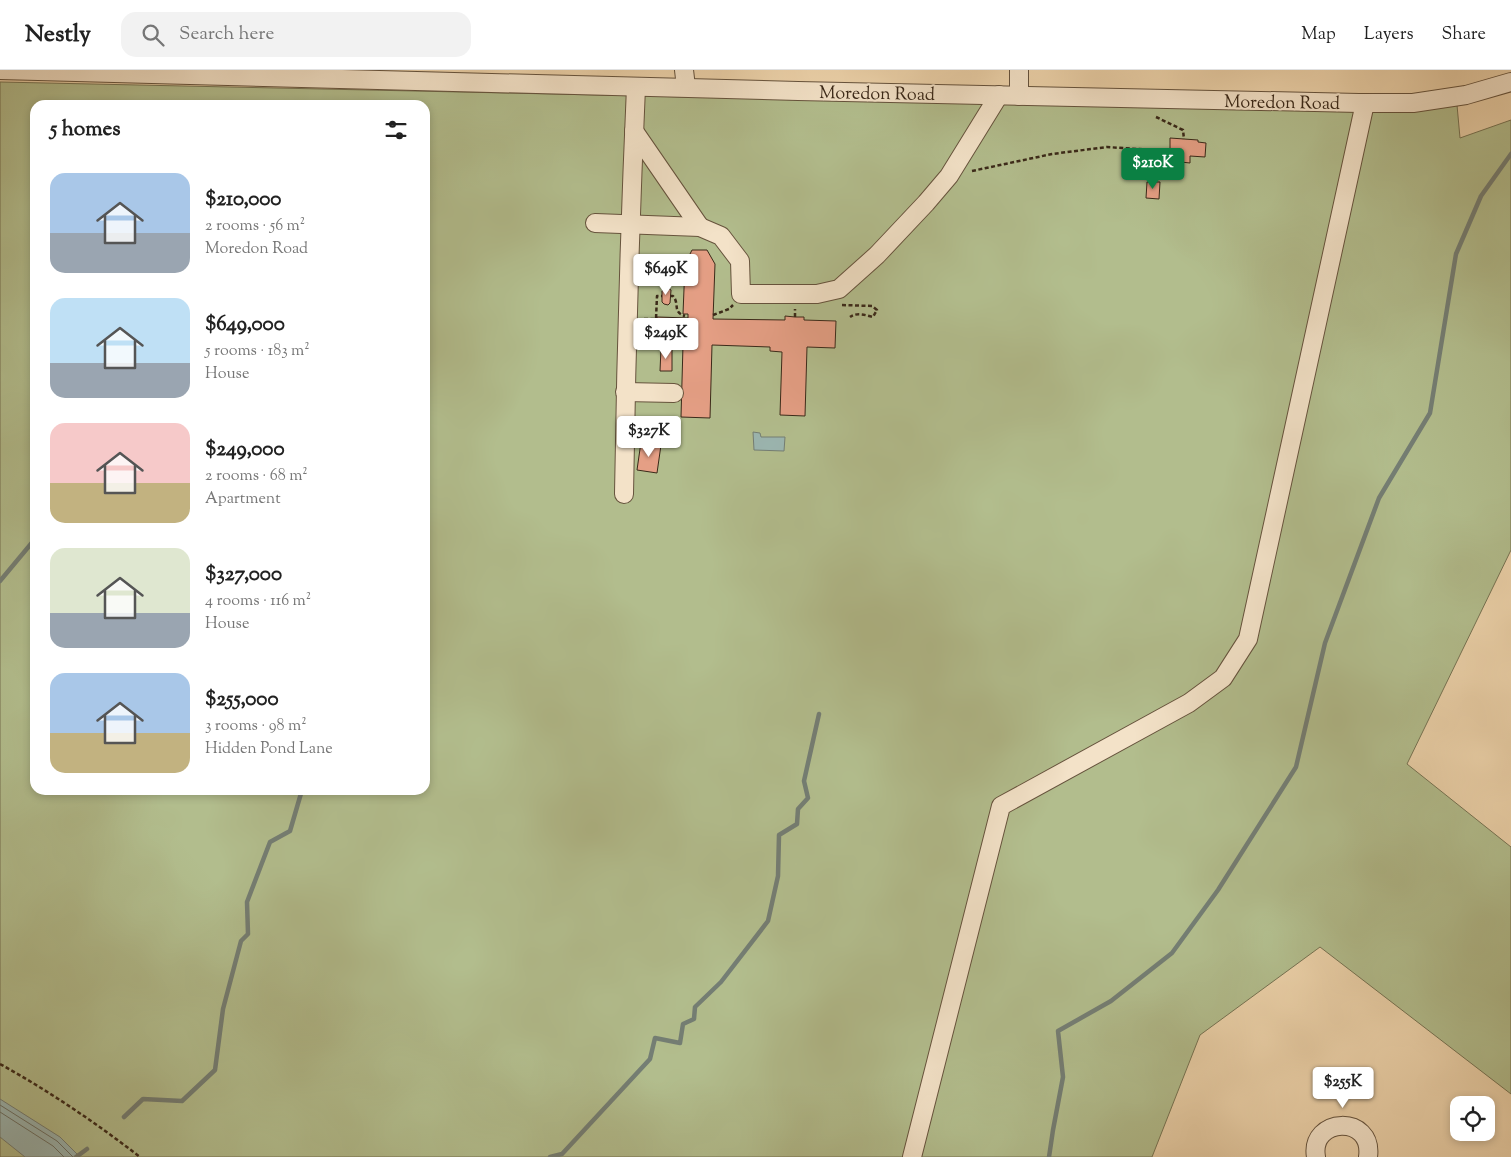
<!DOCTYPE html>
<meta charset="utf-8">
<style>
body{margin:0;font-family:"Sorts Mill Goudy",serif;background:#f2f2f2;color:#222;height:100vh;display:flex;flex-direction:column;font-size:19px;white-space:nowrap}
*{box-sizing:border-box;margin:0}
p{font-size:16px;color:#767676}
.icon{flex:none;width:28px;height:28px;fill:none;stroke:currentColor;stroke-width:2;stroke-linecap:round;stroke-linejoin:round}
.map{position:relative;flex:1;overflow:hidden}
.side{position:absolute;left:30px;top:30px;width:400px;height:695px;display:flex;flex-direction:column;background:#fff;border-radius:15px;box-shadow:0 2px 8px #0003}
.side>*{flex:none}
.controls{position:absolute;left:1450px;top:1026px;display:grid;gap:10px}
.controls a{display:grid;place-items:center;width:45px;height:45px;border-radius:10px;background:#fff;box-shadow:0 2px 8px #0003;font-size:25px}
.price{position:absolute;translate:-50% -42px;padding:0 11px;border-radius:5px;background:#fff;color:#222;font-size:16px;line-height:32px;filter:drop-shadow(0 1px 2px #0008)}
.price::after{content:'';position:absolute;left:50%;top:30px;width:15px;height:11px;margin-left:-8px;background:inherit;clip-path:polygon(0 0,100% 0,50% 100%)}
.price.selected{background:#0b8043;color:#fff}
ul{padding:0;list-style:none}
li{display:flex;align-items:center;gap:15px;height:125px;padding:0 20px}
li span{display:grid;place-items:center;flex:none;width:140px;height:100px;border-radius:15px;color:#555}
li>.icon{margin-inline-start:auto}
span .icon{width:60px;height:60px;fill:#fffc;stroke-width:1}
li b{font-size:21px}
h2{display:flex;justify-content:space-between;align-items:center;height:60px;padding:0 20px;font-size:21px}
header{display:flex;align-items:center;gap:30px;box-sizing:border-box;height:70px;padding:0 25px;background:#fff;border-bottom:1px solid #e0e0e0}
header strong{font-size:24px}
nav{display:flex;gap:28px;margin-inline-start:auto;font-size:18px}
.search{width:350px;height:45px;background:#f2f2f2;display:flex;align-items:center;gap:12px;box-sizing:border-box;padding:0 18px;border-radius:15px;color:#767676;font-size:19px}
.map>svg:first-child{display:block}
</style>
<header>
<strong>Nestly</strong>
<div class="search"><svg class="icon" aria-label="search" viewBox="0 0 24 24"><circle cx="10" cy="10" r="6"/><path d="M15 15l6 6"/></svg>Search here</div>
<nav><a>Map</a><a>Layers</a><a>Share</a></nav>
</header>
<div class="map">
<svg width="1511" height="1087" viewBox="0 0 1511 1087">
<rect width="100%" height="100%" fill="#ecd2aa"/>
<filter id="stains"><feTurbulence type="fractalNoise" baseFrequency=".004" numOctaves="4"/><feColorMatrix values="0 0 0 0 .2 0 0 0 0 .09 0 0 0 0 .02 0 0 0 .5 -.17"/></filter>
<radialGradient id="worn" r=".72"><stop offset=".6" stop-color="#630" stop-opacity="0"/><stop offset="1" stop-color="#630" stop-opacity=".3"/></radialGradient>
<path fill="#b2bd8d" stroke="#767353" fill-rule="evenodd" d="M0,12L1378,42L1457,35L1460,68L1511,50V480L1407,694L1511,777V1024L1320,877L1200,965L1152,1087H0ZM35,35H425V720H35Z"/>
<g fill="#9bb6b1" stroke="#747e74">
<polygon points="753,362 760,363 761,367 785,367 784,381 754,380"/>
<polygon points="0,1029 60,1067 80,1087 25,1087 0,1067"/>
</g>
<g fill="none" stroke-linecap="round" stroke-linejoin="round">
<g stroke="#6a7065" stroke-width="1">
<polyline points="0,1035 57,1071 73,1087"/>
<polyline points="0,1042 53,1076 64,1087"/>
</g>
<g stroke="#747e74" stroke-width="4.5">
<polyline points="0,511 35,469"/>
<polyline points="124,1047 143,1029 182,1031 215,1000 223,939 241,871 248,864 247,832 270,772 290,761 302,720"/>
<polyline points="76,1087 87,1079"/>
<polyline points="550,1087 562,1084 650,989 655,968 680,973 683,954 694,949 695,937 721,912 768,851 778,806 779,765 797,754 798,739 808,728 804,711 819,644"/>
<polyline points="1049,1087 1053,1060 1063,1007 1058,961 1111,931 1172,883 1218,820 1296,697 1325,573 1379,428 1430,343 1456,184 1481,126 1511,84"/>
</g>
</g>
<g fill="#e59f85" stroke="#3a2919">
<polygon points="1170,68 1198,70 1198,72 1206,73 1205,87 1190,86 1190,93 1181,92 1182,86 1170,85"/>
<polygon points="1147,112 1160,112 1159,129 1146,128"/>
<polygon points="692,180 707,180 715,194 713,249 785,250 785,246 795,247 804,247 804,250 836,251 835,278 807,277 805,346 780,345 782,282 770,281 770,277 712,275 710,348 681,347 683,275 656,274 657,247 688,248 688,244 683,244 685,194"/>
<polygon points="665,218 668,218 671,220 670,233 668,235 664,234 662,232 662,221"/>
<polygon points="661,278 672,278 672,301 660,301"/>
<polygon points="641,372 661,375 657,403 637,400"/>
</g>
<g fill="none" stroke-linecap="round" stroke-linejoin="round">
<defs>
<g id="minor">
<polyline points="0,0 798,21 1359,33 1413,33 1466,25 1511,12"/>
<polyline points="684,0 686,17"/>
<polyline points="1019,26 1019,0"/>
<polyline points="634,61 700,157"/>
<polyline points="595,153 700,157 721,166 740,191 741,224 817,224 839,219 877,185 926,133 949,106 999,25"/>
<polyline points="625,322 674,323"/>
<path d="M624,424C626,288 630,152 636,17"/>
<polyline points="912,1087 1001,736 1189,633 1223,608 1248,569 1365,33"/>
<path d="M1316,1087C1309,1047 1374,1044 1368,1087"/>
</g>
</defs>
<use href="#minor" stroke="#66533d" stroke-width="20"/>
<g stroke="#3a2919" stroke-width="2.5" stroke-dasharray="4 2.5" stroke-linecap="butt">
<polyline points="1156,47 1183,60 1184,69"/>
<polyline points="972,101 1052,84 1107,77 1153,80"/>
<path d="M670,226H673C680,234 672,242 685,246"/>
<path d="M842,235L872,236L877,240L873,247C865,245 857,242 850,247"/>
<polyline points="713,245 729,239 733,235"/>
<polyline points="795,247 795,239"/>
<polyline points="644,249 656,249 657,226 662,226"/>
<path d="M0,994C49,1021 96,1053 140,1087"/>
</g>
<use href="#minor" stroke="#f3e2c8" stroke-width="18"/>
</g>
<g text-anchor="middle" stroke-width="4" stroke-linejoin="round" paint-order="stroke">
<g font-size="18" fill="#3a2919" stroke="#f3e2c8">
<text transform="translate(877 23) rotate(1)" y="6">Moredon Road</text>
<text transform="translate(1282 32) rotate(1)" y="6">Moredon Road</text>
</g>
</g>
<rect width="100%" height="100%" filter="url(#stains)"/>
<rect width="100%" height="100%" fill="url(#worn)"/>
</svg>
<div class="controls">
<a><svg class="icon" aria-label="locate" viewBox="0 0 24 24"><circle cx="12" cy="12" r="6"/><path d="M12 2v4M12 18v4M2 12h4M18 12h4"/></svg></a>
</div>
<b class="price selected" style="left:1153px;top:120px">$210K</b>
<b class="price" style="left:666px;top:226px">$649K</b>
<b class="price" style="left:666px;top:290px">$249K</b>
<b class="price" style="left:649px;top:388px">$327K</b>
<b class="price" style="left:1343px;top:1039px">$255K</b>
<section class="side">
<h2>5 homes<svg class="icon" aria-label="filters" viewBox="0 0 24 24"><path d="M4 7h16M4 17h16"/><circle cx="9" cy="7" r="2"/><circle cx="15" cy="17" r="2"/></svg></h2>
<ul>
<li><span style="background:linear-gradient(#a9c7e8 60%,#9aa5b1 0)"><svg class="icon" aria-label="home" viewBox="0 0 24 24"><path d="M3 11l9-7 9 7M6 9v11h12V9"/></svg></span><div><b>$210,000</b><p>2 rooms · 56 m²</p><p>Moredon Road</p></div></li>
<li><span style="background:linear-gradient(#bfe0f5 65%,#9aa5b1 0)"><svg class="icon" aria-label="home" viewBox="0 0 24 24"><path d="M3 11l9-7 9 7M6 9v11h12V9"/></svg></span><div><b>$649,000</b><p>5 rooms · 183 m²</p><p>House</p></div></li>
<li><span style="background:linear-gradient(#f6c9c9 60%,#c2b280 0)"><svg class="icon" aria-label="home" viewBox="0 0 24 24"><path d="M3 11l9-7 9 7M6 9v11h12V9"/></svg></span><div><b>$249,000</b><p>2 rooms · 68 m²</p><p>Apartment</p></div></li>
<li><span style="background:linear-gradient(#dfe7d0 65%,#9aa5b1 0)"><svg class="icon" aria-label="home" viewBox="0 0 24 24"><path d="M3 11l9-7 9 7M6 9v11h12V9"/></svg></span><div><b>$327,000</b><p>4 rooms · 116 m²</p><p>House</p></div></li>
<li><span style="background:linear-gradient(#a9c7e8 60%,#c2b280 0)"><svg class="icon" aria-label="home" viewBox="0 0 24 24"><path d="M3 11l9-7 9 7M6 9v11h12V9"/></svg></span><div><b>$255,000</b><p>3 rooms · 98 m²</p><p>Hidden Pond Lane</p></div></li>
</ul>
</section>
</div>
